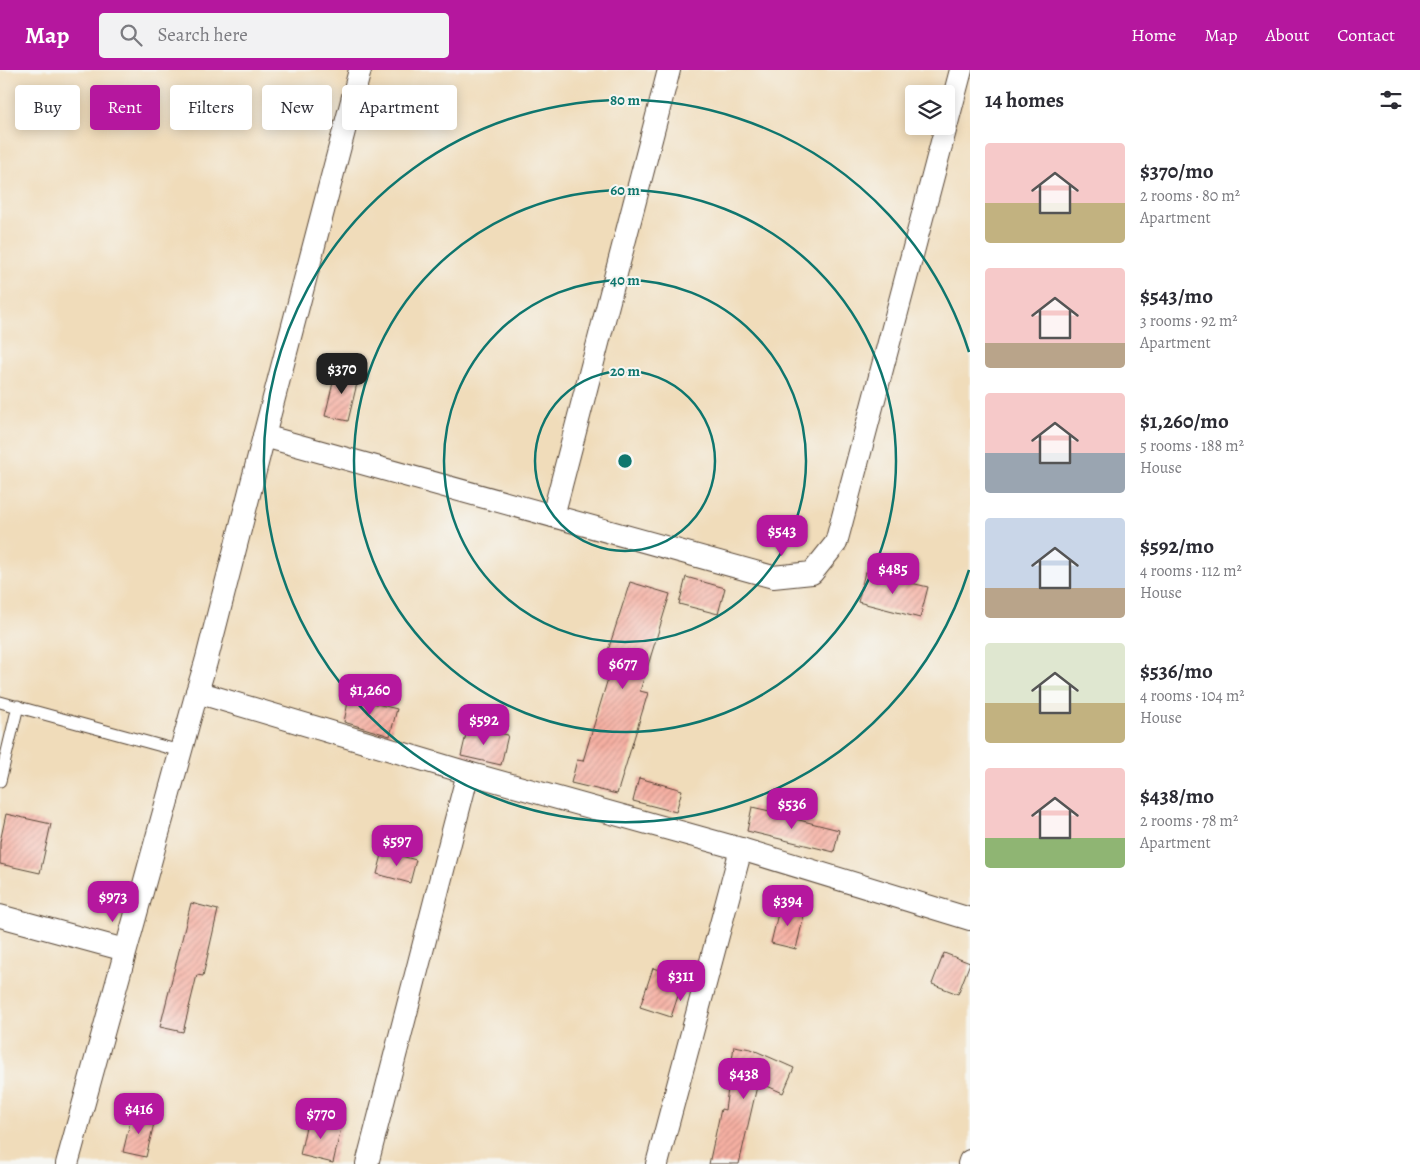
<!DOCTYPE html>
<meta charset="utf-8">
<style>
body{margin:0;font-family:Alegreya,serif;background:#f2f2f3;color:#2b2b33;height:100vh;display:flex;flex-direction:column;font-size:19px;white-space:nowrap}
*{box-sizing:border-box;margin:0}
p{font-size:16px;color:#7c7c81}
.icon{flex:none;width:28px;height:28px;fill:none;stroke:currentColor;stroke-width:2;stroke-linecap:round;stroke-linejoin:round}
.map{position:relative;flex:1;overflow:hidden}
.panel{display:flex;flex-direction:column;background:#fff;width:450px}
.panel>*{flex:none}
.guide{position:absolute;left:15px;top:15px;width:475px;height:45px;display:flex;gap:10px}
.tools{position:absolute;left:905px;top:15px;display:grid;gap:10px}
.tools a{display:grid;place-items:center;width:50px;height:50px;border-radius:5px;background:#fff;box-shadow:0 2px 12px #0003;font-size:25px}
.price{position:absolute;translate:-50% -42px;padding:0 11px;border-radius:10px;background:#b5179e;color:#fff;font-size:16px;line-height:32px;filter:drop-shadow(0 1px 2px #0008)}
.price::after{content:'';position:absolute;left:50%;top:30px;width:15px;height:11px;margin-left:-8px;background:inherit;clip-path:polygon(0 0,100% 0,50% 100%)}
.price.active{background:#222;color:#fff}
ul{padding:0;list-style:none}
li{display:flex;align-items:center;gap:15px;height:125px;padding:0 15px}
li span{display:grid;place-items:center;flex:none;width:140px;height:100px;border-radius:5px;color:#555}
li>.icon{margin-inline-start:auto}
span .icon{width:60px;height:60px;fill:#fffc;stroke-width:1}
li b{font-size:21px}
h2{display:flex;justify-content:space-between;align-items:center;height:60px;padding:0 15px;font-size:21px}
.tag{padding:0 18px;border-radius:5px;background:#fff;box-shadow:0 2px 12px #0003;font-size:18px;line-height:45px}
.tag.active{background:#b5179e;color:#fff}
header{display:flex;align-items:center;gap:30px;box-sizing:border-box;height:70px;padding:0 25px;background:#b5179e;color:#fff}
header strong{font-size:24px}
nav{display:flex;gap:28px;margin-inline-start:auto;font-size:18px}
.search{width:350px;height:45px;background:#f2f2f3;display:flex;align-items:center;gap:12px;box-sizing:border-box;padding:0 18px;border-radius:5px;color:#7c7c81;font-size:19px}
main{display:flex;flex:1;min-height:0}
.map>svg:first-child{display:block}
</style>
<header>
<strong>Map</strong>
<div class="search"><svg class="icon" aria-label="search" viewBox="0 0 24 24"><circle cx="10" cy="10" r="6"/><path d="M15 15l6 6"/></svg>Search here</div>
<nav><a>Home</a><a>Map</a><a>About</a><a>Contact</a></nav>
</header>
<main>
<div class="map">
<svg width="970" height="1094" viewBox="0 0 970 1094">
<defs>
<pattern id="building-hatch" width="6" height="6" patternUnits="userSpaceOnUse" patternTransform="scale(1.25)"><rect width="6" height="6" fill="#f6b0a3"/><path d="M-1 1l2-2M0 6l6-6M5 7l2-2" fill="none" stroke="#c88f84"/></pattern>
</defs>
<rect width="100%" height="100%" fill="#f6f6f2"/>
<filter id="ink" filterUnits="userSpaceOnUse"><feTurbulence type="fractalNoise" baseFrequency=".02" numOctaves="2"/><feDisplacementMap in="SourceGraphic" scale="10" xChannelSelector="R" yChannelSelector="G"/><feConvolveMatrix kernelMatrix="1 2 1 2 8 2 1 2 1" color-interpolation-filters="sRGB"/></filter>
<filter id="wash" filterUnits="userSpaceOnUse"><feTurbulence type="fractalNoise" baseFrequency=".0096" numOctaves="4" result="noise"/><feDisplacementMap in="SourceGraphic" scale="20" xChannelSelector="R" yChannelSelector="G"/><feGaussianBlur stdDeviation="1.12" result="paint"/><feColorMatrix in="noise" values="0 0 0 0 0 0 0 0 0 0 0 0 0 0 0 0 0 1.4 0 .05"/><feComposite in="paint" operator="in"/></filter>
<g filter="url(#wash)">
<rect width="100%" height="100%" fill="#f0dcba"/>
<g id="blocks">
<g fill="url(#building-hatch)">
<polygon points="336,300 359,305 348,351 325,346"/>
<polygon points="865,502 928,517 920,548 858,532"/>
<polygon points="686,507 725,518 718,544 679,534"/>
<polygon points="630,512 670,524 640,621 648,623 617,724 571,713 577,690 583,691 610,602 602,599"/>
<polygon points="349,627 397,639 390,666 344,652"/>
<polygon points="468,656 508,665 501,695 461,686"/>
<polygon points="639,708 682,720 676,742 633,731"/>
<polygon points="752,737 787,745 787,747 839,760 834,782 747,761"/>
<polygon points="6,744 51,754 40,803 0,794 0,772"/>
<polygon points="383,781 416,790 410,813 377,804"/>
<polygon points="191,833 218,840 203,906 197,905 183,962 160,957"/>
<polygon points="780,835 805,841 796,879 771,873"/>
<polygon points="944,883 970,893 958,924 932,914"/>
<polygon points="653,898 684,908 671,947 640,937"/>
<polygon points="734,976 751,979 794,998 783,1023 758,1012 739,1094 709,1094 721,1039 725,1040"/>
<polygon points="132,1044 155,1049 146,1087 123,1082"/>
<polygon points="308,1047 342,1054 333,1093 300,1085"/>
</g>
</g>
</g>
<g filter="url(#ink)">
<use href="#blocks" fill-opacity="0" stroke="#564535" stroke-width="1"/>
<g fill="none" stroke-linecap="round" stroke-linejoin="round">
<defs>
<g id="service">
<polyline points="0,632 180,681"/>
<polyline points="0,711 18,636"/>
</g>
<g id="minor">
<polyline points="360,0 264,366 206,592 197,622 468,703 741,779 970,849"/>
<polyline points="264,366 773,507 812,503 836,473 961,0"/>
<polyline points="553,446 669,0"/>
<polyline points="0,846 125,880"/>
<polyline points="67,1094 197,622"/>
<polyline points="367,1094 468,703"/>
<polyline points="657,1094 741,779"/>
<polyline points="969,1094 970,1091"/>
</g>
</defs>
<use href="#service" stroke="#564535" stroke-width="13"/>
<use href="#minor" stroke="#564535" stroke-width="24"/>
<use href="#service" stroke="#fff" stroke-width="11"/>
<use href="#minor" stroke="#fff" stroke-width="22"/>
</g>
</g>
<g fill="none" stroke="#0f766e" stroke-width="2.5">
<circle cx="625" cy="391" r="90"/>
<circle cx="625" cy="391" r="181"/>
<circle cx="625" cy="391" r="271"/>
<path d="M969 500A361 361 0 1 1 969 282"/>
</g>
<circle cx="625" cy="391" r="8" fill="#0f766e" stroke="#f6f6f2" stroke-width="2.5"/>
<g font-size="15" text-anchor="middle" font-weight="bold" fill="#0f766e" stroke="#f6f6f2" stroke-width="4" stroke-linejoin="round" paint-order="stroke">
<text x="625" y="35">80 m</text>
<text x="625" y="125">60 m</text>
<text x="625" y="215">40 m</text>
<text x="625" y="306">20 m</text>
</g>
</svg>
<div class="tools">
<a><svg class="icon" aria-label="layers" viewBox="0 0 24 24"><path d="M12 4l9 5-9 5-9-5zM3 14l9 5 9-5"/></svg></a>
</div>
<b class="price active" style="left:342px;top:325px">$370</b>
<b class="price" style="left:782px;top:487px">$543</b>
<b class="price" style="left:893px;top:525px">$485</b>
<b class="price" style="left:623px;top:620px">$677</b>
<b class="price" style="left:370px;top:646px">$1,260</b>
<b class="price" style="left:484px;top:676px">$592</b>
<b class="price" style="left:792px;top:760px">$536</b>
<b class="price" style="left:397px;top:797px">$597</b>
<b class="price" style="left:113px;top:853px">$973</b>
<b class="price" style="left:788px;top:857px">$394</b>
<b class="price" style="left:681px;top:932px">$311</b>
<b class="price" style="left:744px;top:1030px">$438</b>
<b class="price" style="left:139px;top:1065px">$416</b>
<b class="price" style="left:321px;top:1070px">$770</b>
<div class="guide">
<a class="tag">Buy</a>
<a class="tag active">Rent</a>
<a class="tag">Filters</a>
<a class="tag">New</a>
<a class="tag">Apartment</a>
</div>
</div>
<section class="panel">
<h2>14 homes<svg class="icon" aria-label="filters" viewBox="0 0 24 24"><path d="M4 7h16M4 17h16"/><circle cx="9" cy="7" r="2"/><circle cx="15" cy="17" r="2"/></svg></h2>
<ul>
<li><span style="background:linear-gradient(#f6c9c9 60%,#c2b280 0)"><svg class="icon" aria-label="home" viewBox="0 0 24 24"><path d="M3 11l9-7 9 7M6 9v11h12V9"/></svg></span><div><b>$370/mo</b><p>2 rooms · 80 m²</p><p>Apartment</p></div></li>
<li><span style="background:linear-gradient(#f6c9c9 75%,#b9a48a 0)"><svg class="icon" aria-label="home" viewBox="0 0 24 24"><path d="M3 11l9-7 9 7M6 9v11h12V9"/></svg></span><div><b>$543/mo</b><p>3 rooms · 92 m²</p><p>Apartment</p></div></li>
<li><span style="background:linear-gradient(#f6c9c9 60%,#9aa5b1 0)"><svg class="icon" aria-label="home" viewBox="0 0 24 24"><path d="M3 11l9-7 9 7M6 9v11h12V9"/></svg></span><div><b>$1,260/mo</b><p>5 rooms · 188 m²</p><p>House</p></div></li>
<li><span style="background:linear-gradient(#c9d6e8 70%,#b9a48a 0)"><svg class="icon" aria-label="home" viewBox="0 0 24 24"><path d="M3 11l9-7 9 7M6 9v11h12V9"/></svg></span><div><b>$592/mo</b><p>4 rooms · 112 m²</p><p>House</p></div></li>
<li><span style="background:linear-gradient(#dfe7d0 60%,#c2b280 0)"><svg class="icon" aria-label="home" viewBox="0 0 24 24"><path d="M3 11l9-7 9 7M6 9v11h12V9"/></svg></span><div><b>$536/mo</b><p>4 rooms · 104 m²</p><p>House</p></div></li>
<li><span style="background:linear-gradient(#f6c9c9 70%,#8fb573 0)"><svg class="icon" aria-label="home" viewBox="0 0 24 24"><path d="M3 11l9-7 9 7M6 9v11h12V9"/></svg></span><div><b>$438/mo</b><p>2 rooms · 78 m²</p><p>Apartment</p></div></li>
</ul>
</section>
</main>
